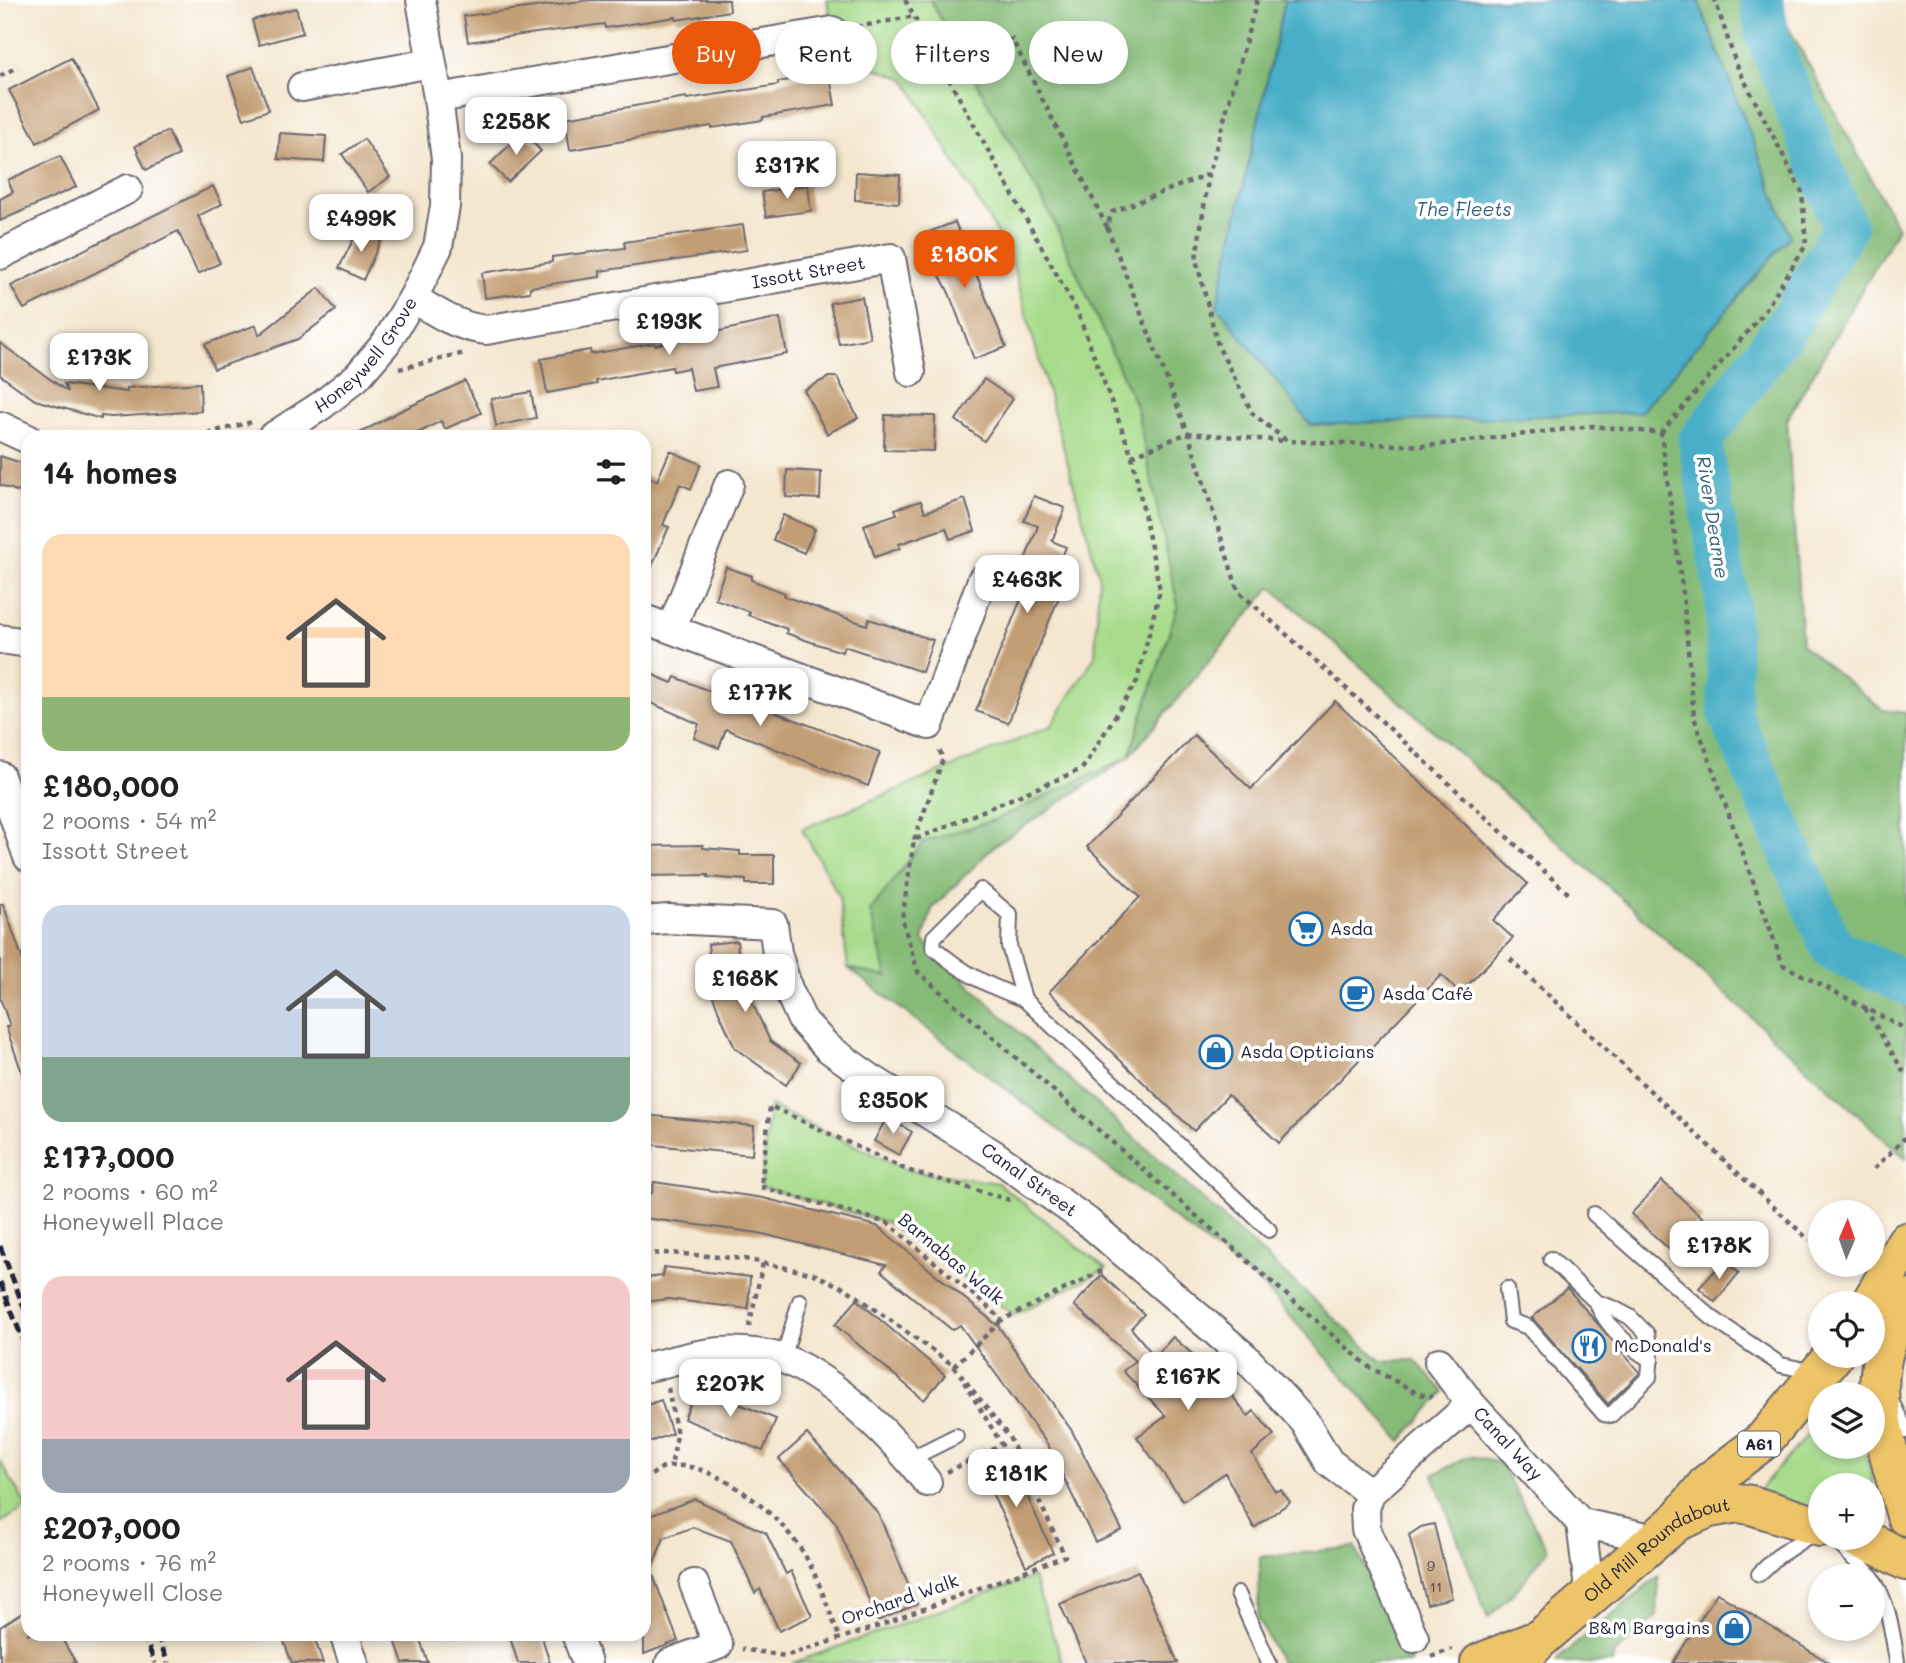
<!DOCTYPE html>
<meta charset="utf-8">
<style>
body{margin:0;font-family:Mali,sans-serif;background:#f2f2f2;color:#202124;height:100vh;display:flex;flex-direction:column;font-size:26px;white-space:nowrap}
*{box-sizing:border-box;margin:0}
p{font-size:23px;color:#757577}
.icon{flex:none;width:38px;height:38px;fill:none;stroke:currentColor;stroke-width:2;stroke-linecap:round;stroke-linejoin:round}
.map{position:relative;flex:1;overflow:hidden}
.sheet{position:absolute;left:21px;top:430px;width:630px;height:1211px;display:flex;flex-direction:column;background:#fff;border-radius:21px;box-shadow:0 4px 10px #0003}
.sheet>*{flex:none}
.banner{position:absolute;left:672px;top:21px;width:665px;height:63px;display:flex;gap:14px}
.needle{width:46px;rotate:2deg}
.fabs{position:absolute;left:1808px;top:1200px;display:grid;gap:14px}
.fabs a{display:grid;place-items:center;width:77px;height:77px;border-radius:50%;background:#fff;box-shadow:0 4px 10px #0003;font-size:35px}
.price{position:absolute;translate:-50% -60px;padding:0 16px;border-radius:14px;background:#fff;color:#222;font-size:23px;line-height:46px;filter:drop-shadow(0 2px 4px #0008)}
.price::after{content:'';position:absolute;left:50%;top:42px;width:21px;height:16px;margin-left:-10px;background:inherit;clip-path:polygon(0 0,100% 0,50% 100%)}
.price.selected{background:#ea580c;color:#fff}
ul{padding:0;list-style:none}
li{display:grid;align-content:center;gap:14px;height:371px;padding:0 21px}
li span{display:grid;place-items:center;height:217px;border-radius:21px;color:#555}
li>.icon{margin-inline-start:auto}
span .icon{width:126px;height:126px;fill:#fffc;stroke-width:1}
li b{font-size:30px}
h2{display:flex;justify-content:space-between;align-items:center;height:84px;padding:0 21px;font-size:30px}
.tag{padding:0 24px;border-radius:32px;background:#fff;box-shadow:0 4px 10px #0003;font-size:24px;line-height:63px}
.tag.selected{background:#ea580c;color:#fff}
.map>svg:first-child{display:block}
</style>
<div class="map">
<svg width="1906" height="1663" viewBox="0 0 1906 1663">
<rect width="100%" height="100%" fill="#fff"/>
<filter id="ink" filterUnits="userSpaceOnUse"><feTurbulence type="fractalNoise" baseFrequency=".0143" numOctaves="2"/><feDisplacementMap in="SourceGraphic" scale="14" xChannelSelector="R" yChannelSelector="G"/><feConvolveMatrix kernelMatrix="1 2 1 2 8 2 1 2 1" color-interpolation-filters="sRGB"/></filter>
<filter id="wash" filterUnits="userSpaceOnUse"><feTurbulence type="fractalNoise" baseFrequency=".00686" numOctaves="4" result="noise"/><feDisplacementMap in="SourceGraphic" scale="28" xChannelSelector="R" yChannelSelector="G"/><feGaussianBlur stdDeviation="1.57" result="paint"/><feColorMatrix in="noise" values="0 0 0 0 0 0 0 0 0 0 0 0 0 0 0 0 0 1.4 0 .05"/><feComposite in="paint" operator="in"/></filter>
<g filter="url(#wash)">
<rect width="100%" height="100%" fill="#f4e6cf"/>
<g fill="#a7db8b" stroke="#647e63" stroke-width="2">
<polygon points="827,0 930,0 1053,219 1136,406 1178,605 1129,757 997,819 923,842 887,978 848,968 839,896 802,829 1051,726 1095,656 1099,576 1010,255 905,79 837,54"/>
<polygon points="770,1106 907,1170 998,1183 1106,1269 1014,1315 888,1223 761,1187"/>
<polygon points="1820,1421 1820,1447 1865,1447 1882,1528 1873,1526 1872,1486 1820,1486 1820,1510 1757,1492"/>
<polygon points="0,1461 27,1507 0,1523"/>
<polygon points="1033,1577 1063,1663 793,1663"/>
</g>
<g fill="#85bb77" stroke="#546e59" stroke-width="2">
<polygon points="930,0 1285,0 1217,305 1311,425 1641,412 1790,236 1698,0 1782,0 1780,12 1898,228 1787,419 1802,645 1883,710 1906,713 1906,1159 1600,879 1271,587 1129,757 994,846 932,909 923,940 1041,1053 1381,1361 1415,1360 1444,1392 1401,1441 1265,1288 848,968 887,977 870,911 923,842 997,819 1129,757 1178,605 1136,406 1053,219"/>
<polygon points="1469,1456 1500,1463 1548,1550 1519,1587 1488,1618 1433,1475"/>
<polygon points="1355,1547 1411,1663 1281,1663 1258,1619 1260,1557"/>
<polygon points="1659,1576 1657,1616 1613,1655 1612,1663 1556,1663 1559,1658"/>
</g>
<polygon fill="#49afc8" stroke="#366882" stroke-width="2" points="1285,0 1698,0 1790,236 1641,412 1311,425 1217,306"/>
<g fill="none" stroke-linecap="round" stroke-linejoin="round">
<polyline stroke="#49afc8" stroke-width="44" points="1762,0 1767,35 1845,227 1790,321 1700,441 1727,600 1730,715 1833,949 1906,983"/>
</g>
<g id="blocks">
<g fill="#c39e75">
<polygon points="590,0 729,0 730,11 676,20 676,17 605,28 604,24 468,42 464,16"/>
<polygon points="296,8 303,33 259,45 252,20"/>
<polygon points="71,58 99,110 37,143 9,90"/>
<polygon points="253,67 269,110 244,119 228,76"/>
<polygon points="829,73 835,105 763,117 763,120 712,128 711,126 570,150 565,118 686,97 687,99 778,85 778,82"/>
<polygon points="168,131 179,155 146,170 135,146"/>
<polygon points="523,132 541,151 508,182 490,164"/>
<polygon points="280,133 326,136 324,162 278,159"/>
<polygon points="364,139 390,177 368,192 342,154"/>
<polygon points="60,156 76,187 0,221 0,199 13,192 8,180"/>
<polygon points="856,172 900,175 899,203 855,200"/>
<polygon points="808,185 811,211 766,217 762,192"/>
<polygon points="213,186 222,204 198,216 220,263 198,274 178,231 24,309 11,286"/>
<polygon points="955,222 1006,347 974,359 949,293 933,262 923,234"/>
<polygon points="743,225 747,250 600,271 600,277 530,287 530,292 485,298 482,273 552,262 552,257 625,248 624,242"/>
<polygon points="359,228 382,238 363,280 339,268"/>
<polygon points="319,288 336,310 298,339 214,369 205,344 256,325 259,335"/>
<polygon points="862,297 870,338 839,344 830,303"/>
<polygon points="780,318 787,354 713,368 717,387 693,391 688,368 673,371 672,367 596,381 597,384 547,393 541,359 590,350 591,354 654,343 655,345"/>
<polygon points="0,343 68,392 64,384 127,392 127,388 200,383 201,411 112,417 101,416 101,419 35,400 0,375"/>
<polygon points="829,377 837,377 858,418 827,434 804,390"/>
<polygon points="984,379 1013,399 984,441 956,420"/>
<polygon points="465,381 481,413 445,429 441,421 408,438 351,438 398,412"/>
<polygon points="531,392 536,418 496,426 491,399"/>
<polygon points="885,415 935,416 934,451 884,450"/>
<polygon points="670,451 701,464 691,489 680,484 663,525 669,527 644,584 644,475 657,481"/>
<polygon points="0,456 28,465 28,495 0,485"/>
<polygon points="787,470 821,472 820,499 786,497"/>
<polygon points="1034,496 1065,508 1052,541 1066,547 1052,583 1063,587 1008,723 976,711 1035,564 1025,560 1038,526 1024,521"/>
<polygon points="965,499 975,531 950,539 946,528 899,544 900,548 875,557 864,525 897,514 895,509 921,501 925,512"/>
<polygon points="783,515 815,529 804,553 773,540"/>
<polygon points="726,567 752,576 751,580 785,593 784,596 828,612 867,625 869,619 933,640 922,672 844,646 842,652 811,642 786,633 787,629 748,615 750,612 715,599"/>
<polygon points="644,671 672,683 675,677 749,707 751,703 880,752 868,786 726,729 719,748 694,738 699,724 644,700"/>
<polygon points="1335,701 1528,884 1493,920 1513,938 1460,993 1441,975 1279,1143 1228,1095 1194,1131 1049,992 1140,897 1087,847 1194,735 1251,789"/>
<polygon points="703,845 703,848 740,851 740,855 774,855 774,884 746,884 746,880 708,877 708,875 644,876 644,846"/>
<polygon points="0,904 3,904 28,974 28,1080 25,1081 6,1027 10,1026 0,998"/>
<polygon points="737,941 740,966 751,1000 770,1041 801,1063 786,1085 735,1048 719,1012 713,996 708,944"/>
<polygon points="644,1115 754,1126 752,1155 644,1144"/>
<polygon points="887,1117 912,1132 899,1155 874,1141"/>
<polygon points="1662,1181 1703,1218 1671,1251 1631,1214"/>
<polygon points="654,1182 763,1198 877,1226 998,1326 1072,1431 1122,1530 1095,1542 1048,1445 960,1325 952,1330 881,1271 886,1265 759,1233 644,1218 644,1194 652,1193"/>
<polygon points="1724,1261 1739,1273 1715,1302 1699,1288"/>
<polygon points="664,1267 750,1277 748,1309 668,1299 644,1302 644,1278 663,1276"/>
<polygon points="1102,1275 1144,1314 1131,1328 1155,1357 1173,1337 1216,1375 1248,1416 1254,1411 1274,1435 1252,1454 1275,1491 1281,1490 1290,1502 1254,1528 1225,1473 1183,1501 1137,1437 1166,1416 1123,1371 1135,1361 1074,1305"/>
<polygon points="1567,1288 1640,1373 1608,1404 1532,1318"/>
<polygon points="857,1300 945,1375 924,1400 835,1325"/>
<polygon points="697,1387 776,1419 763,1451 684,1419"/>
<polygon points="661,1400 672,1434 644,1444 644,1406"/>
<polygon points="807,1434 878,1513 917,1604 878,1621 836,1523 779,1459"/>
<polygon points="1007,1452 1053,1553 1026,1566 979,1465"/>
<polygon points="695,1499 766,1533 786,1574 791,1571 812,1616 779,1631 760,1589 755,1593 731,1541 693,1527 664,1538 651,1570 678,1641 644,1654 644,1518"/>
<polygon points="1434,1524 1452,1598 1427,1604 1409,1535 1421,1527"/>
<polygon points="1138,1571 1178,1663 1086,1663 1060,1604"/>
<polygon points="1717,1593 1829,1663 1673,1663"/>
<polygon points="28,1609 28,1634 59,1634 76,1663 0,1663 0,1627"/>
<polygon points="281,1634 313,1634 323,1663 292,1663"/>
<polygon points="393,1634 418,1634 428,1663 403,1663"/>
<polygon points="509,1634 541,1634 550,1663 518,1663"/>
</g>
</g>
</g>
<g filter="url(#ink)">
<use href="#blocks" fill-opacity="0" stroke="#6c676f" stroke-width="2"/>
<g fill="none" stroke-linecap="round" stroke-linejoin="round">
<defs>
<g id="service">
<path d="M1024,999L1009,946L1010,915L981,890L934,937L933,947C964,974 986,985 1024,999L1269,1230"/>
<polyline points="1594,1214 1712,1318 1781,1365 1815,1372"/>
<polyline points="1507,1289 1511,1321 1528,1327 1604,1414 1611,1415 1649,1377 1651,1353 1647,1334 1630,1317 1613,1308 1596,1302 1551,1259"/>
<path d="M1596,1302C1608,1328 1627,1346 1651,1360"/>
<polyline points="783,1359 800,1301"/>
<polyline points="1893,1405 1906,1431"/>
<polyline points="910,1459 956,1436"/>
<polyline points="1833,1538 1872,1577"/>
<polyline points="1759,1574 1777,1557 1816,1531"/>
<path d="M1872,1578C1889,1603 1892,1632 1897,1661"/>
<polyline points="1238,1594 1269,1663"/>
</g>
<g id="minor">
<polyline points="302,87 431,63"/>
<polyline points="438,98 833,31"/>
<polyline points="0,255 128,189"/>
<path id="s1" d="M413,298C437,313 458,327 486,330L891,258L911,372"/>
<polyline points="0,426 28,439"/>
<path id="s2" d="M271,438L322,405L357,377L386,343L413,298L438,247L445,206L446,159L438,98L421,0"/>
<polyline points="644,619 929,725 982,580"/>
<polyline points="672,627 729,484"/>
<polyline points="0,639 28,643"/>
<polyline points="0,776 28,857"/>
<path id="s3" d="M644,921L668,919L773,924L777,953L788,989L802,1020L828,1048L870,1078L993,1154L1088,1222L1245,1357L1305,1422L1329,1462L1370,1493"/>
<path id="s4" d="M1439,1362L1471,1404L1581,1523L1590,1596"/>
<path d="M644,1368C677,1360 710,1349 744,1352C757,1353 774,1355 786,1360C836,1381 895,1439 927,1482"/>
<polyline points="1581,1523 1656,1539"/>
<polyline points="344,1634 354,1663"/>
<polyline points="576,1634 587,1663"/>
<polyline points="1414,1638 1366,1529 1365,1509 1370,1493 1471,1404"/>
<polyline points="670,1663 718,1645 694,1584"/>
</g>
<g id="primary">
<path d="M1906,1299C1899,1314 1891,1329 1886,1344C1867,1401 1892,1462 1906,1516"/>
<polyline points="1870,1304 1906,1242"/>
<polyline points="1676,1522 1708,1483 1764,1440 1833,1356"/>
</g>
<g id="trunk">
<polyline points="1857,1538 1880,1547 1906,1561"/>
<polyline points="1480,1663 1539,1639"/>
<path id="s5" d="M1517,1663L1540,1639L1676,1522L1709,1508L1738,1503L1751,1505L1820,1527"/>
</g>
</defs>
<use href="#service" stroke="#6c676f" stroke-width="18"/>
<use href="#minor" stroke="#6c676f" stroke-width="32"/>
<use href="#primary" stroke="#6c676f" stroke-width="42"/>
<use href="#trunk" stroke="#6c676f" stroke-width="42"/>
<g stroke="#6c676f" stroke-width="4.5" stroke-dasharray="5 5" stroke-linecap="butt">
<polyline points="905,0 1077,311 1132,456 1160,590 1137,681 1082,769 914,840 902,919 918,972 1369,1367 1419,1394 1432,1397"/>
<polyline points="1257,0 1209,174 1196,259 1218,346 1253,414 1287,441 1427,446 1592,426 1661,433 1683,594 1694,717 1783,965 1906,1029"/>
<polyline points="857,27 915,16"/>
<polyline points="945,71 1012,39 1107,227"/>
<polyline points="0,76 18,67"/>
<polyline points="1209,174 1112,212 1107,227 1188,433 1238,591 1336,679 1570,895"/>
<polyline points="399,369 465,353"/>
<polyline points="1661,433 1762,315 1806,245 1802,192 1736,64 1715,0"/>
<polyline points="188,438 252,422"/>
<polyline points="1132,456 1188,433 1284,441"/>
<polyline points="914,840 943,759 938,746"/>
<polyline points="1510,959 1809,1240"/>
<polyline points="1865,1008 1906,1076"/>
<polyline points="1874,1169 1906,1137"/>
<polyline points="1010,1200 907,1170 770,1106 761,1187 888,1223 996,1314 1000,1321 1106,1269"/>
<polyline points="644,1254 670,1253 745,1259 814,1274 848,1290 953,1365 1009,1437 1065,1556 873,1628 785,1656 742,1649"/>
<polyline points="749,1327 763,1263"/>
<polyline points="954,1366 1000,1322"/>
<polyline points="668,1388 677,1435 671,1467"/>
<polyline points="947,1472 1002,1445 964,1382"/>
<path d="M644,1482C649,1478 658,1468 665,1467C712,1456 782,1517 804,1554C818,1576 829,1612 840,1638"/>
<polyline points="1431,1657 1452,1649"/>
</g>
<use href="#service" stroke="#fff" stroke-width="14"/>
<use href="#minor" stroke="#fff" stroke-width="28"/>
<use href="#primary" stroke="#eec469" stroke-width="38"/>
<use href="#trunk" stroke="#eec469" stroke-width="38"/>
<g stroke="#22223b" stroke-width="5" stroke-dasharray="10 5" stroke-linecap="butt">
<polyline points="0,1246 28,1318"/>
<polyline points="0,1282 28,1353"/>
<polyline points="143,1634 155,1663"/>
<polyline points="157,1634 168,1663"/>
</g>
</g>
</g>
<defs>
<symbol id="supermarket-ring" viewBox="-11 -11 22 22"><circle r="9.5" fill="#fff" stroke="#1f6fb2" stroke-width="1.5"/><path d="M-6-5.5h2.5l.6 2H6L4.5 2H-2.5L-4.4-4H-6ZM-1.5 3.2a1.3 1.3 0 1 0 .1 0ZM3 3.2a1.3 1.3 0 1 0 .1 0Z" fill="#1f6fb2"/></symbol>
<symbol id="cafe-ring" viewBox="-11 -11 22 22"><circle r="9.5" fill="#fff" stroke="#1f6fb2" stroke-width="1.5"/><path d="M-5.5-4.5H6V0H3Q3 3.5 0 3.5H-2.5Q-5.5 3.5-5.5 0ZM3-3.2v2h1.7v-2ZM-6 4.5H4V6H-6Z" fill="#1f6fb2"/></symbol>
<symbol id="shop-ring" viewBox="-11 -11 22 22"><circle r="9.5" fill="#fff" stroke="#1f6fb2" stroke-width="1.5"/><path d="M-5-2.5h2.3a2.7 3.5 0 0 1 5.4 0H5L5.5 6h-11ZM-1.5-2.5h3a1.5 2.3 0 0 0-3 0Z" fill="#1f6fb2"/></symbol>
<symbol id="restaurant-ring" viewBox="-11 -11 22 22"><circle r="9.5" fill="#fff" stroke="#1f6fb2" stroke-width="1.5"/><path d="M-5-6h1v4h1v-4h1v4h1v-4h1v5L-1.5 .5V6h-2V.5L-5-1ZM5-6V6H3V1.5H1.5Q1.5-4 5-6Z" fill="#1f6fb2"/></symbol>
</defs>
<g fill-rule="evenodd">
<use href="#supermarket-ring" x="1287" y="910" width="38" height="38"/>
<use href="#cafe-ring" x="1338" y="975" width="38" height="38"/>
<use href="#shop-ring" x="1197" y="1033" width="38" height="38"/>
<use href="#restaurant-ring" x="1570" y="1327" width="38" height="38"/>
<use href="#shop-ring" x="1715" y="1609" width="38" height="38"/>
</g>
<g text-anchor="middle" stroke-width="7" stroke-linejoin="round" paint-order="stroke">
<g font-size="14" fill="#4a414a">
<text x="1431" y="1571">9</text>
<text x="1436" y="1592">11</text>
</g>
<rect fill="#fff" stroke="#646476" stroke-width="2" x="1738" y="1431.5" width="42" height="25" rx="5"/>
<g font-size="16" font-weight="bold" fill="#22223b">
<text x="1759" y="1450">A61</text>
</g>
<g font-size="18" fill="#22223b" stroke="#fff">
<text dy="6" stroke="none"><textPath href="#s1" startOffset="408">Issott Street</textPath></text>
<text dy="6" stroke="none"><textPath href="#s2" startOffset="128">Honeywell Grove</textPath></text>
<text dy="6" stroke="none"><textPath href="#s3" startOffset="509">Canal Street</textPath></text>
<text transform="translate(951 1259) rotate(40)" y="6">Barnabas Walk</text>
<text dy="6" stroke="none"><textPath href="#s4" startOffset="107">Canal Way</textPath></text>
<text dy="6" stroke="none"><textPath href="#s5" startOffset="182">Old Mill Roundabout</textPath></text>
<text transform="translate(900 1600) rotate(-19)" y="6">Orchard Walk</text>
</g>
<g font-size="18" fill="#22223b" stroke="#fff" text-anchor="start">
<text x="1330" y="935">Asda</text>
<text x="1382" y="1000">Asda Café</text>
<text x="1240" y="1058">Asda Opticians</text>
<text x="1614" y="1352">McDonald's</text>
<text x="1710" y="1634" text-anchor="end">B&amp;M Bargains</text>
</g>
<g font-size="19" font-style="italic" fill="#34617a" stroke="#fff">
<text x="1464" y="216">The Fleets</text>
<text transform="translate(1713 517) rotate(81)" y="7">River Dearne</text>
</g>
</g>
</svg>
<div class="fabs">
<a><svg class="needle" viewBox="-14 -14 28 28"><path d="M0-13l5 13h-10z" fill="#e53935"/><path d="M0 13l5-13h-10z" fill="#757577"/></svg></a>
<a><svg class="icon" aria-label="locate" viewBox="0 0 24 24"><circle cx="12" cy="12" r="6"/><path d="M12 2v4M12 18v4M2 12h4M18 12h4"/></svg></a>
<a><svg class="icon" aria-label="layers" viewBox="0 0 24 24"><path d="M12 4l9 5-9 5-9-5zM3 14l9 5 9-5"/></svg></a>
<a>+</a>
<a>−</a>
</div>
<b class="price" style="left:516px;top:157px">£258K</b>
<b class="price" style="left:787px;top:201px">£317K</b>
<b class="price" style="left:361px;top:254px">£499K</b>
<b class="price selected" style="left:964px;top:290px">£180K</b>
<b class="price" style="left:669px;top:357px">£193K</b>
<b class="price" style="left:99px;top:393px">£173K</b>
<b class="price" style="left:1027px;top:615px">£463K</b>
<b class="price" style="left:760px;top:728px">£177K</b>
<b class="price" style="left:745px;top:1014px">£168K</b>
<b class="price" style="left:893px;top:1136px">£350K</b>
<b class="price" style="left:1719px;top:1281px">£178K</b>
<b class="price" style="left:1188px;top:1412px">£167K</b>
<b class="price" style="left:730px;top:1419px">£207K</b>
<b class="price" style="left:1016px;top:1509px">£181K</b>
<div class="banner">
<a class="tag selected">Buy</a>
<a class="tag">Rent</a>
<a class="tag">Filters</a>
<a class="tag">New</a>
</div>
<section class="sheet">
<h2>14 homes<svg class="icon" aria-label="filters" viewBox="0 0 24 24"><path d="M4 7h16M4 17h16"/><circle cx="9" cy="7" r="2"/><circle cx="15" cy="17" r="2"/></svg></h2>
<ul>
<li><span style="background:linear-gradient(#ffd9b3 75%,#8fb573 0)"><svg class="icon" aria-label="home" viewBox="0 0 24 24"><path d="M3 11l9-7 9 7M6 9v11h12V9"/></svg></span><div><b>£180,000</b><p>2 rooms · 54 m²</p><p>Issott Street</p></div></li>
<li><span style="background:linear-gradient(#c9d6e8 70%,#7fa58c 0)"><svg class="icon" aria-label="home" viewBox="0 0 24 24"><path d="M3 11l9-7 9 7M6 9v11h12V9"/></svg></span><div><b>£177,000</b><p>2 rooms · 60 m²</p><p>Honeywell Place</p></div></li>
<li><span style="background:linear-gradient(#f6c9c9 75%,#9aa5b1 0)"><svg class="icon" aria-label="home" viewBox="0 0 24 24"><path d="M3 11l9-7 9 7M6 9v11h12V9"/></svg></span><div><b>£207,000</b><p>2 rooms · 76 m²</p><p>Honeywell Close</p></div></li>
</ul>
</section>
</div>
